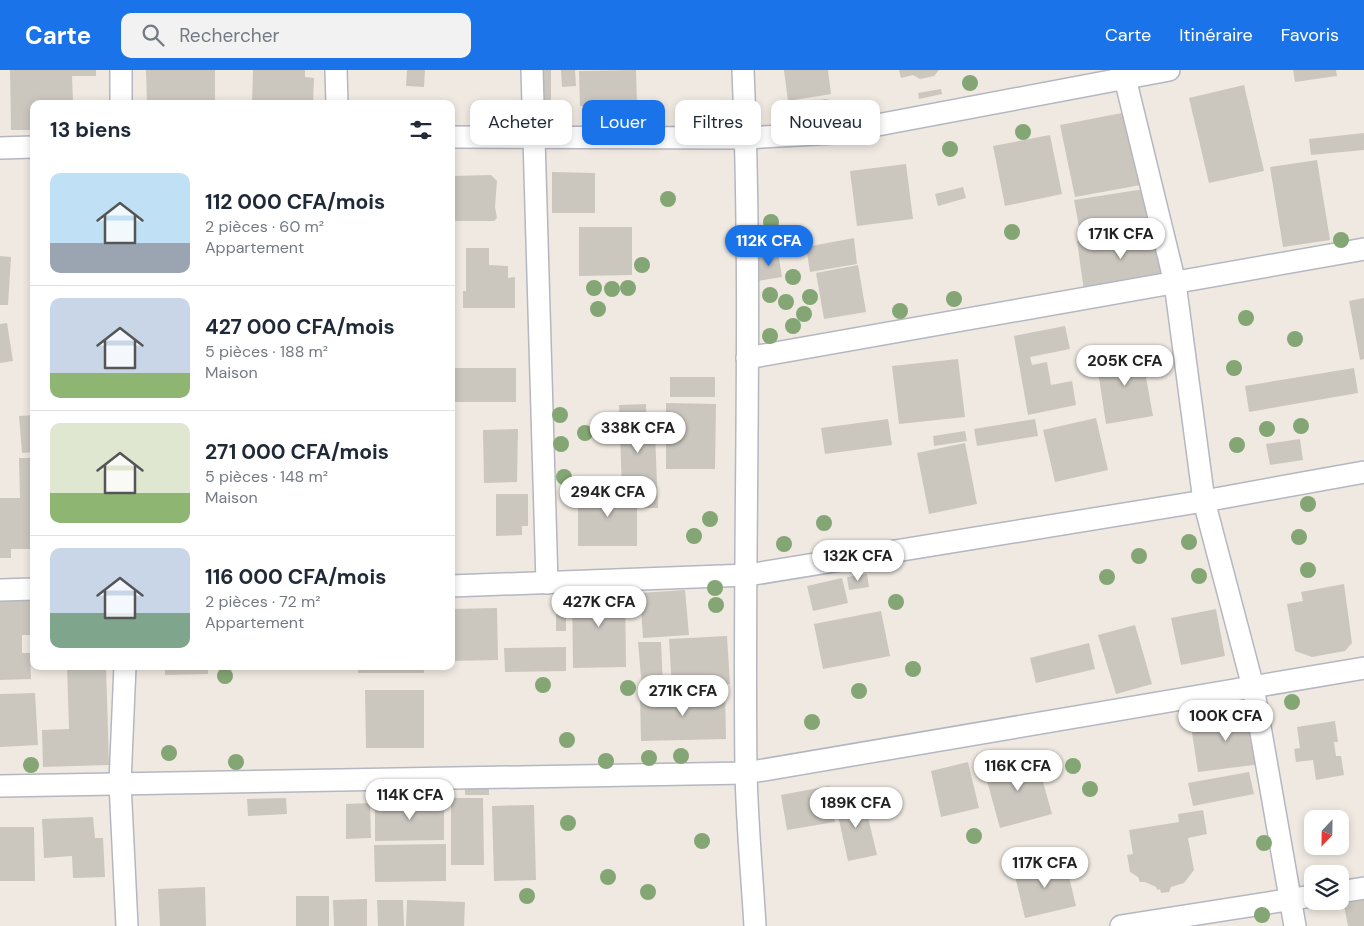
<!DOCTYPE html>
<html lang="fr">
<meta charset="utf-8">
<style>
body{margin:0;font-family:"DM Sans",sans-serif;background:#f2f2f3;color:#1f2937;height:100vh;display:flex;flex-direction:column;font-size:19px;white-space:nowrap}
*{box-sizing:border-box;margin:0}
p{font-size:16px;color:#747a83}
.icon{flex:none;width:28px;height:28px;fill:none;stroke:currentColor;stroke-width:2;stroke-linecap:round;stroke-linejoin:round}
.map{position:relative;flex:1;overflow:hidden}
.sheet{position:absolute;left:30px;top:30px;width:425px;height:570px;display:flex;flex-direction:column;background:#fff;border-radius:10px;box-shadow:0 2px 8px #0003}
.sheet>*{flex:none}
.top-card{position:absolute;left:470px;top:30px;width:475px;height:45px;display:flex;gap:10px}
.needle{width:32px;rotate:202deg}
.fabs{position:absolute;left:1304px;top:740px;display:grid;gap:10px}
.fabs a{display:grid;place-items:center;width:45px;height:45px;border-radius:10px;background:#fff;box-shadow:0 2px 8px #0003;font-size:25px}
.price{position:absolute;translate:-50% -42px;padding:0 11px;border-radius:18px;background:#fff;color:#222;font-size:16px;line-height:32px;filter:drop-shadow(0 1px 2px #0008)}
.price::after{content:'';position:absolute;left:50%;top:30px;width:15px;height:11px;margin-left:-8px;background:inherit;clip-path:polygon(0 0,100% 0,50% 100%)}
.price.active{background:#1a73e8;color:#fff}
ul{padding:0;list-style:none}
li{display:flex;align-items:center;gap:15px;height:125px;padding:0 20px}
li+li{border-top:1px solid #e0e1e3}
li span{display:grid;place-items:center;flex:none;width:140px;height:100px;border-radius:10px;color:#555}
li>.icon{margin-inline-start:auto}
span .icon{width:60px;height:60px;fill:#fffc;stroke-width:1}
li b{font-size:21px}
h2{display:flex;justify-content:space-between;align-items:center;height:60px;padding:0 20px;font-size:21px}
.tag{padding:0 18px;border-radius:10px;background:#fff;box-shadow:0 2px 8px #0003;font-size:18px;line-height:45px}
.tag.active{background:#1a73e8;color:#fff}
header{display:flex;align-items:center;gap:30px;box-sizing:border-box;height:70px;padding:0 25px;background:#1a73e8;color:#fff}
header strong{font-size:24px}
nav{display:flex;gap:28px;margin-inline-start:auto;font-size:18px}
.search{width:350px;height:45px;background:#f2f2f3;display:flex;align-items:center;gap:12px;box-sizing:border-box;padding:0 18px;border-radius:10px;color:#747a83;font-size:19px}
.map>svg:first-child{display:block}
</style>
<header>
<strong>Carte</strong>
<div class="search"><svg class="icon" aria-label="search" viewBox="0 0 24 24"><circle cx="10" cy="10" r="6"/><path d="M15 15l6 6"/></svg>Rechercher</div>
<nav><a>Carte</a><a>Itinéraire</a><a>Favoris</a></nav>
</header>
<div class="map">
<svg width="1364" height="856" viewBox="0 0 1364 856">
<rect width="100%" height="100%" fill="#efe9e1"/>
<g fill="#cbc7bf">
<polygon points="10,0 96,0 96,6 72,6 73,32 34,34 34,60 11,60"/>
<polygon points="146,0 215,0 215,34 147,34"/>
<polygon points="253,0 305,0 305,7 314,8 313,34 252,34"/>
<polygon points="407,0 425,0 424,17 406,16"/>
<rect x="542" y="0" width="9" height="33"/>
<polygon points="561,0 575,0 576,16 562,17"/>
<polygon points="636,0 637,35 580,36 579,1"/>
<polygon points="784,0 828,0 831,24 788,31"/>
<polygon points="899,0 939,0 934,6 920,9 913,5 901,8"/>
<polygon points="1293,0 1336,0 1337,6 1295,12"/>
<polygon points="1244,15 1264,101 1209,113 1189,28"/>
<polygon points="941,19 942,24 919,29 918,23"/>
<polygon points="828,29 830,41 810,43 809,31"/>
<polygon points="1127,42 1141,115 1075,127 1060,55"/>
<polygon points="1364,63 1364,80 1311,85 1309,69"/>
<polygon points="1050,65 1062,124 1005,136 993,76"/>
<polygon points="1317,90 1330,170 1283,177 1270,97"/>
<polygon points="906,94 913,149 857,156 850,101"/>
<polygon points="552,102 595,103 595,143 552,143"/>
<polygon points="491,105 497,111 495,137 497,148 494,151 451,151 451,106"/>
<polygon points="963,117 966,128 938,136 935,124"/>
<polygon points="1144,119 1149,150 1080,162 1074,130"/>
<polygon points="579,157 632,157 632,205 579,206"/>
<polygon points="1158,159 1166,209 1084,221 1077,171"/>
<polygon points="854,168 857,194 810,202 806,177"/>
<polygon points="466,178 489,178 489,195 508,196 508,208 515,207 515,238 463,238 463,221 466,221"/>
<polygon points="778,182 782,207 758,211 759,184"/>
<polygon points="0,186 11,187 8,235 0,235"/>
<polygon points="858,195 866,242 824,249 816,203"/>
<polygon points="1364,228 1364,289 1360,290 1349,231"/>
<polygon points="7,253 13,291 0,293 0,254"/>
<polygon points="1065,256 1070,279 1030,287 1032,295 1047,292 1051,315 1072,311 1076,335 1028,345 1014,266"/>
<polygon points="1146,280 1149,302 1145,302 1153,346 1106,354 1096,288"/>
<polygon points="958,289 965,347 899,354 892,296"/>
<rect x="451" y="298" width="65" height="34"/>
<polygon points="1354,298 1358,323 1249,342 1245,316"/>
<rect x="670" y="307" width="45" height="20"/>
<polygon points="666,333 716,334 715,399 666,399"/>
<polygon points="646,334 647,364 655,364 658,438 641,438 641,418 622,419 619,335"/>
<polygon points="34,345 34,382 22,383 19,346"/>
<polygon points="1096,348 1108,400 1055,412 1043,360"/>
<polygon points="888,349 892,375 825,384 821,358"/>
<polygon points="1035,349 1038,366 977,376 974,359"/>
<polygon points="518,359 517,412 484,413 483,360"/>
<polygon points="965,361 967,371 934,376 933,366"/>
<polygon points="1300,369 1303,390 1270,395 1266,374"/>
<polygon points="965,373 977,434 929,444 917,383"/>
<polygon points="19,388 34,388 34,479 11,479 11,488 0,488 0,428 20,428"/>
<polygon points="451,421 453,421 454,473 451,473"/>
<rect x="578" y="421" width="59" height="55"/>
<polygon points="496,424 528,424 528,456 522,456 522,465 496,466"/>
<polygon points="867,504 869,517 849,520 847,507"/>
<polygon points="842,508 848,533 813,541 807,516"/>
<polygon points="1344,514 1352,573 1345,581 1312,587 1295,581 1287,534 1303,531 1301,522"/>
<polygon points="572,518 625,518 626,597 573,598"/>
<polygon points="685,520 689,565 643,568 640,523"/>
<polygon points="34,522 34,565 22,565 22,583 30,583 31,609 0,610 0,524"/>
<rect x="556" y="537" width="10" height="24"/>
<polygon points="497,538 498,590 451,591 451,539"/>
<polygon points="1216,539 1225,586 1181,595 1171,548"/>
<polygon points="881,541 890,586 823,599 814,554"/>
<polygon points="1135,555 1152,614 1116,624 1098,565"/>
<polygon points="727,566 730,614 672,618 669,569"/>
<polygon points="638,572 661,572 663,617 642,618"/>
<polygon points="1089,573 1095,599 1036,613 1030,588"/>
<polygon points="566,577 566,601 505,602 504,578"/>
<polygon points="67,596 106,596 109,695 43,697 42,660 69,659"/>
<polygon points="165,596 208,596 208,604 165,605"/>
<rect x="358" y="596" width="66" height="7"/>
<polygon points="365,620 424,620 424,678 366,678"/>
<polygon points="725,622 726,669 641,671 640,625"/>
<polygon points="35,623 38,675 0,677 0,624"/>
<polygon points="1253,641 1261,694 1198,702 1190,650"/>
<polygon points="1335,651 1338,672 1334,672 1336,686 1341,686 1344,705 1316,710 1313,690 1296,692 1294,679 1300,678 1297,657"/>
<polygon points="1036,687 1052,744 1000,758 984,700"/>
<polygon points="968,692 979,738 941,747 931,701"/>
<polygon points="1249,702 1254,724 1193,736 1188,713"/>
<rect x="465" y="715" width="24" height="10"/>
<polygon points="829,716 835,752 787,760 781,725"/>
<polygon points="863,726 877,785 848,791 835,732"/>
<polygon points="286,728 287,744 248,746 247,729"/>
<polygon points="451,728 483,728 484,795 451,795"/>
<polygon points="444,732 444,770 375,771 375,733"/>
<polygon points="370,733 371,768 346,769 346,734"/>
<polygon points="534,735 536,810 494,811 492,736"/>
<polygon points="1203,740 1207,764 1188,768 1194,800 1184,813 1171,817 1169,822 1161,823 1160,819 1157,820 1156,817 1145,812 1140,812 1138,807 1130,802 1127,785 1133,784 1129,760 1179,752 1178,744"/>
<polygon points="93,747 95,768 103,768 105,807 73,808 72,786 44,788 42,749"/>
<polygon points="0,757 34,757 35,811 0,811"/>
<polygon points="446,774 446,811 375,812 374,775"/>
<polygon points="1065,790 1076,836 1025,848 1014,802"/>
<polygon points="205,817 206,856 160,856 158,819"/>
<rect x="296" y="826" width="33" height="30"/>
<polygon points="1364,826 1364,856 1348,856 1343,830"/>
<polygon points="367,829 367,856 334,856 333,830"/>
<polygon points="377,830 403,830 404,856 378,856"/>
<polygon points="407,830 465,832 464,856 406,856"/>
</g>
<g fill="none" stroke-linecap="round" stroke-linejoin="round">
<defs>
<g id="minor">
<polyline points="121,0 121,34"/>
<polyline points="336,0 337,34"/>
<polyline points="532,0 547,513"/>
<path d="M743,0C753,234 743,468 746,701C747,753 752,805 755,856"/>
<polyline points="1123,0 1175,213 1204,431 1253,617 1295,856"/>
<polyline points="451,67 746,68 835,63 1169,0"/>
<polyline points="0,78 34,77"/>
<polyline points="747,288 1364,179"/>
<polyline points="451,516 748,505 1204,431 1364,402"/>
<polyline points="0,520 34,519"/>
<polyline points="125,596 120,713 127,856"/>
<polyline points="0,716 746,703 1364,598"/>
<polyline points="1340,822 1364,818"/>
<polyline points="1121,856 1312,826"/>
</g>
</defs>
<use href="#minor" stroke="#b4b7c1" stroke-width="24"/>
<use href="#minor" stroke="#fff" stroke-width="21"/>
</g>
<g fill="#84a574">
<circle cx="970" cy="13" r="8"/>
<circle cx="1023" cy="62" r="8"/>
<circle cx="950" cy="79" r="8"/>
<circle cx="668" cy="129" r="8"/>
<circle cx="771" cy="152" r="8"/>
<circle cx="1012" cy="162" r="8"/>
<circle cx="791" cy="163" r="8"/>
<circle cx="764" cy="168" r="8"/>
<circle cx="1341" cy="170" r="8"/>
<circle cx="642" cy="195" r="8"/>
<circle cx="793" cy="207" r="8"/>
<circle cx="594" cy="218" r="8"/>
<circle cx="628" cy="218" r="8"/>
<circle cx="612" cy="219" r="8"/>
<circle cx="770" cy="225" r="8"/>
<circle cx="810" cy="227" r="8"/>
<circle cx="954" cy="229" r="8"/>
<circle cx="786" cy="232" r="8"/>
<circle cx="598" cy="239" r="8"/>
<circle cx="900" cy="241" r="8"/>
<circle cx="804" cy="244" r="8"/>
<circle cx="1246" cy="248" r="8"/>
<circle cx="793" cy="256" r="8"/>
<circle cx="770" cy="266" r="8"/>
<circle cx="1295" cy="269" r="8"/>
<circle cx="1234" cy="298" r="8"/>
<circle cx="560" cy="345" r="8"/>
<circle cx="1301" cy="356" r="8"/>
<circle cx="1267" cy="359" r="8"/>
<circle cx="585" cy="363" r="8"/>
<circle cx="561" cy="374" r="8"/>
<circle cx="1237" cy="375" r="8"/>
<circle cx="564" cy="407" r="8"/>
<circle cx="1308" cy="434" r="8"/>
<circle cx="710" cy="449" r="8"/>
<circle cx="824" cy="453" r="8"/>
<circle cx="694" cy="466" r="8"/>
<circle cx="1299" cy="467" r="8"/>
<circle cx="1189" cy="472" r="8"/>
<circle cx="784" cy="474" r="8"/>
<circle cx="1139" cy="486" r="8"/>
<circle cx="1308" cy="500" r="8"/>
<circle cx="1199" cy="506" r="8"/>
<circle cx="1107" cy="507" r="8"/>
<circle cx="715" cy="518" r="8"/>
<circle cx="567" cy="529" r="8"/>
<circle cx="630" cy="531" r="8"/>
<circle cx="896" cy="532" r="8"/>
<circle cx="716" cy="535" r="8"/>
<circle cx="913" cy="599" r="8"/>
<circle cx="225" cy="606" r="8"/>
<circle cx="543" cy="615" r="8"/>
<circle cx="628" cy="618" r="8"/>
<circle cx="859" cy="621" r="8"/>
<circle cx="1292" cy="632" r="8"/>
<circle cx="812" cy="652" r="8"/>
<circle cx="567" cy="670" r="8"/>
<circle cx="169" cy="683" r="8"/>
<circle cx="681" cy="686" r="8"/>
<circle cx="649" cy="688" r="8"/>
<circle cx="606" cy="691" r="8"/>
<circle cx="236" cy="692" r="8"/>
<circle cx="31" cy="695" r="8"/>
<circle cx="1073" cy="696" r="8"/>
<circle cx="1090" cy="719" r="8"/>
<circle cx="568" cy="753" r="8"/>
<circle cx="974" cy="766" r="8"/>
<circle cx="702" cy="771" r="8"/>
<circle cx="1264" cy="773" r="8"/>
<circle cx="608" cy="807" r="8"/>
<circle cx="648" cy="822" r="8"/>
<circle cx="527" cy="826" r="8"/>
<circle cx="1262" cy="845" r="8"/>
</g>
</svg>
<div class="fabs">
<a><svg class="needle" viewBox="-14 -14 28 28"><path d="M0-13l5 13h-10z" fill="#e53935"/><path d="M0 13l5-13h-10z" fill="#747a83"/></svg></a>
<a><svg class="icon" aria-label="layers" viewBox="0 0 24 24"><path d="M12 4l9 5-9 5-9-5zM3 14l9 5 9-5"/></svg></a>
</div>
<b class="price" style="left:1121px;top:190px">171K CFA</b>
<b class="price active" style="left:769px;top:197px">112K CFA</b>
<b class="price" style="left:1125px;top:317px">205K CFA</b>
<b class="price" style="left:638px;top:384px">338K CFA</b>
<b class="price" style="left:608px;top:448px">294K CFA</b>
<b class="price" style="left:858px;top:512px">132K CFA</b>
<b class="price" style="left:599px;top:558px">427K CFA</b>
<b class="price" style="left:683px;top:647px">271K CFA</b>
<b class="price" style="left:1226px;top:672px">100K CFA</b>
<b class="price" style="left:1018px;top:722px">116K CFA</b>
<b class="price" style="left:410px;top:751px">114K CFA</b>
<b class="price" style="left:856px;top:759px">189K CFA</b>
<b class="price" style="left:1045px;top:819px">117K CFA</b>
<div class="top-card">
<a class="tag">Acheter</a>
<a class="tag active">Louer</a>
<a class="tag">Filtres</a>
<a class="tag">Nouveau</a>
</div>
<section class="sheet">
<h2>13 biens<svg class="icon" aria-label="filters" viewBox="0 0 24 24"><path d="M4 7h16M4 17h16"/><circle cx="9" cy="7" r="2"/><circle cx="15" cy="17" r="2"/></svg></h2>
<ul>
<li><span style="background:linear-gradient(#bfe0f5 70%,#9aa5b1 0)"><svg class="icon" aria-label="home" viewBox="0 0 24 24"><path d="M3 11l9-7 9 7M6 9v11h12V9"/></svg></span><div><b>112 000 CFA/mois</b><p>2 pièces · 60 m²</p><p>Appartement</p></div></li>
<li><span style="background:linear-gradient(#c9d6e8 75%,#8fb573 0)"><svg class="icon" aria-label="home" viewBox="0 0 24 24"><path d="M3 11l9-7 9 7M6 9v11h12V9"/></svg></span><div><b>427 000 CFA/mois</b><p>5 pièces · 188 m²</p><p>Maison</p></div></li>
<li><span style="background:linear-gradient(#dfe7d0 70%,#8fb573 0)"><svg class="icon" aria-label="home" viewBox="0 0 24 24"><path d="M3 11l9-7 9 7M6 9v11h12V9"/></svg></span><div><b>271 000 CFA/mois</b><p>5 pièces · 148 m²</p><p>Maison</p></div></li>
<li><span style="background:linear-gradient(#c9d6e8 65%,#7fa58c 0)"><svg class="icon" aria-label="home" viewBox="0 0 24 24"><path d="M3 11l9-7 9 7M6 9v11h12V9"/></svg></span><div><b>116 000 CFA/mois</b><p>2 pièces · 72 m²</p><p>Appartement</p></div></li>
</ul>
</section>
</div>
